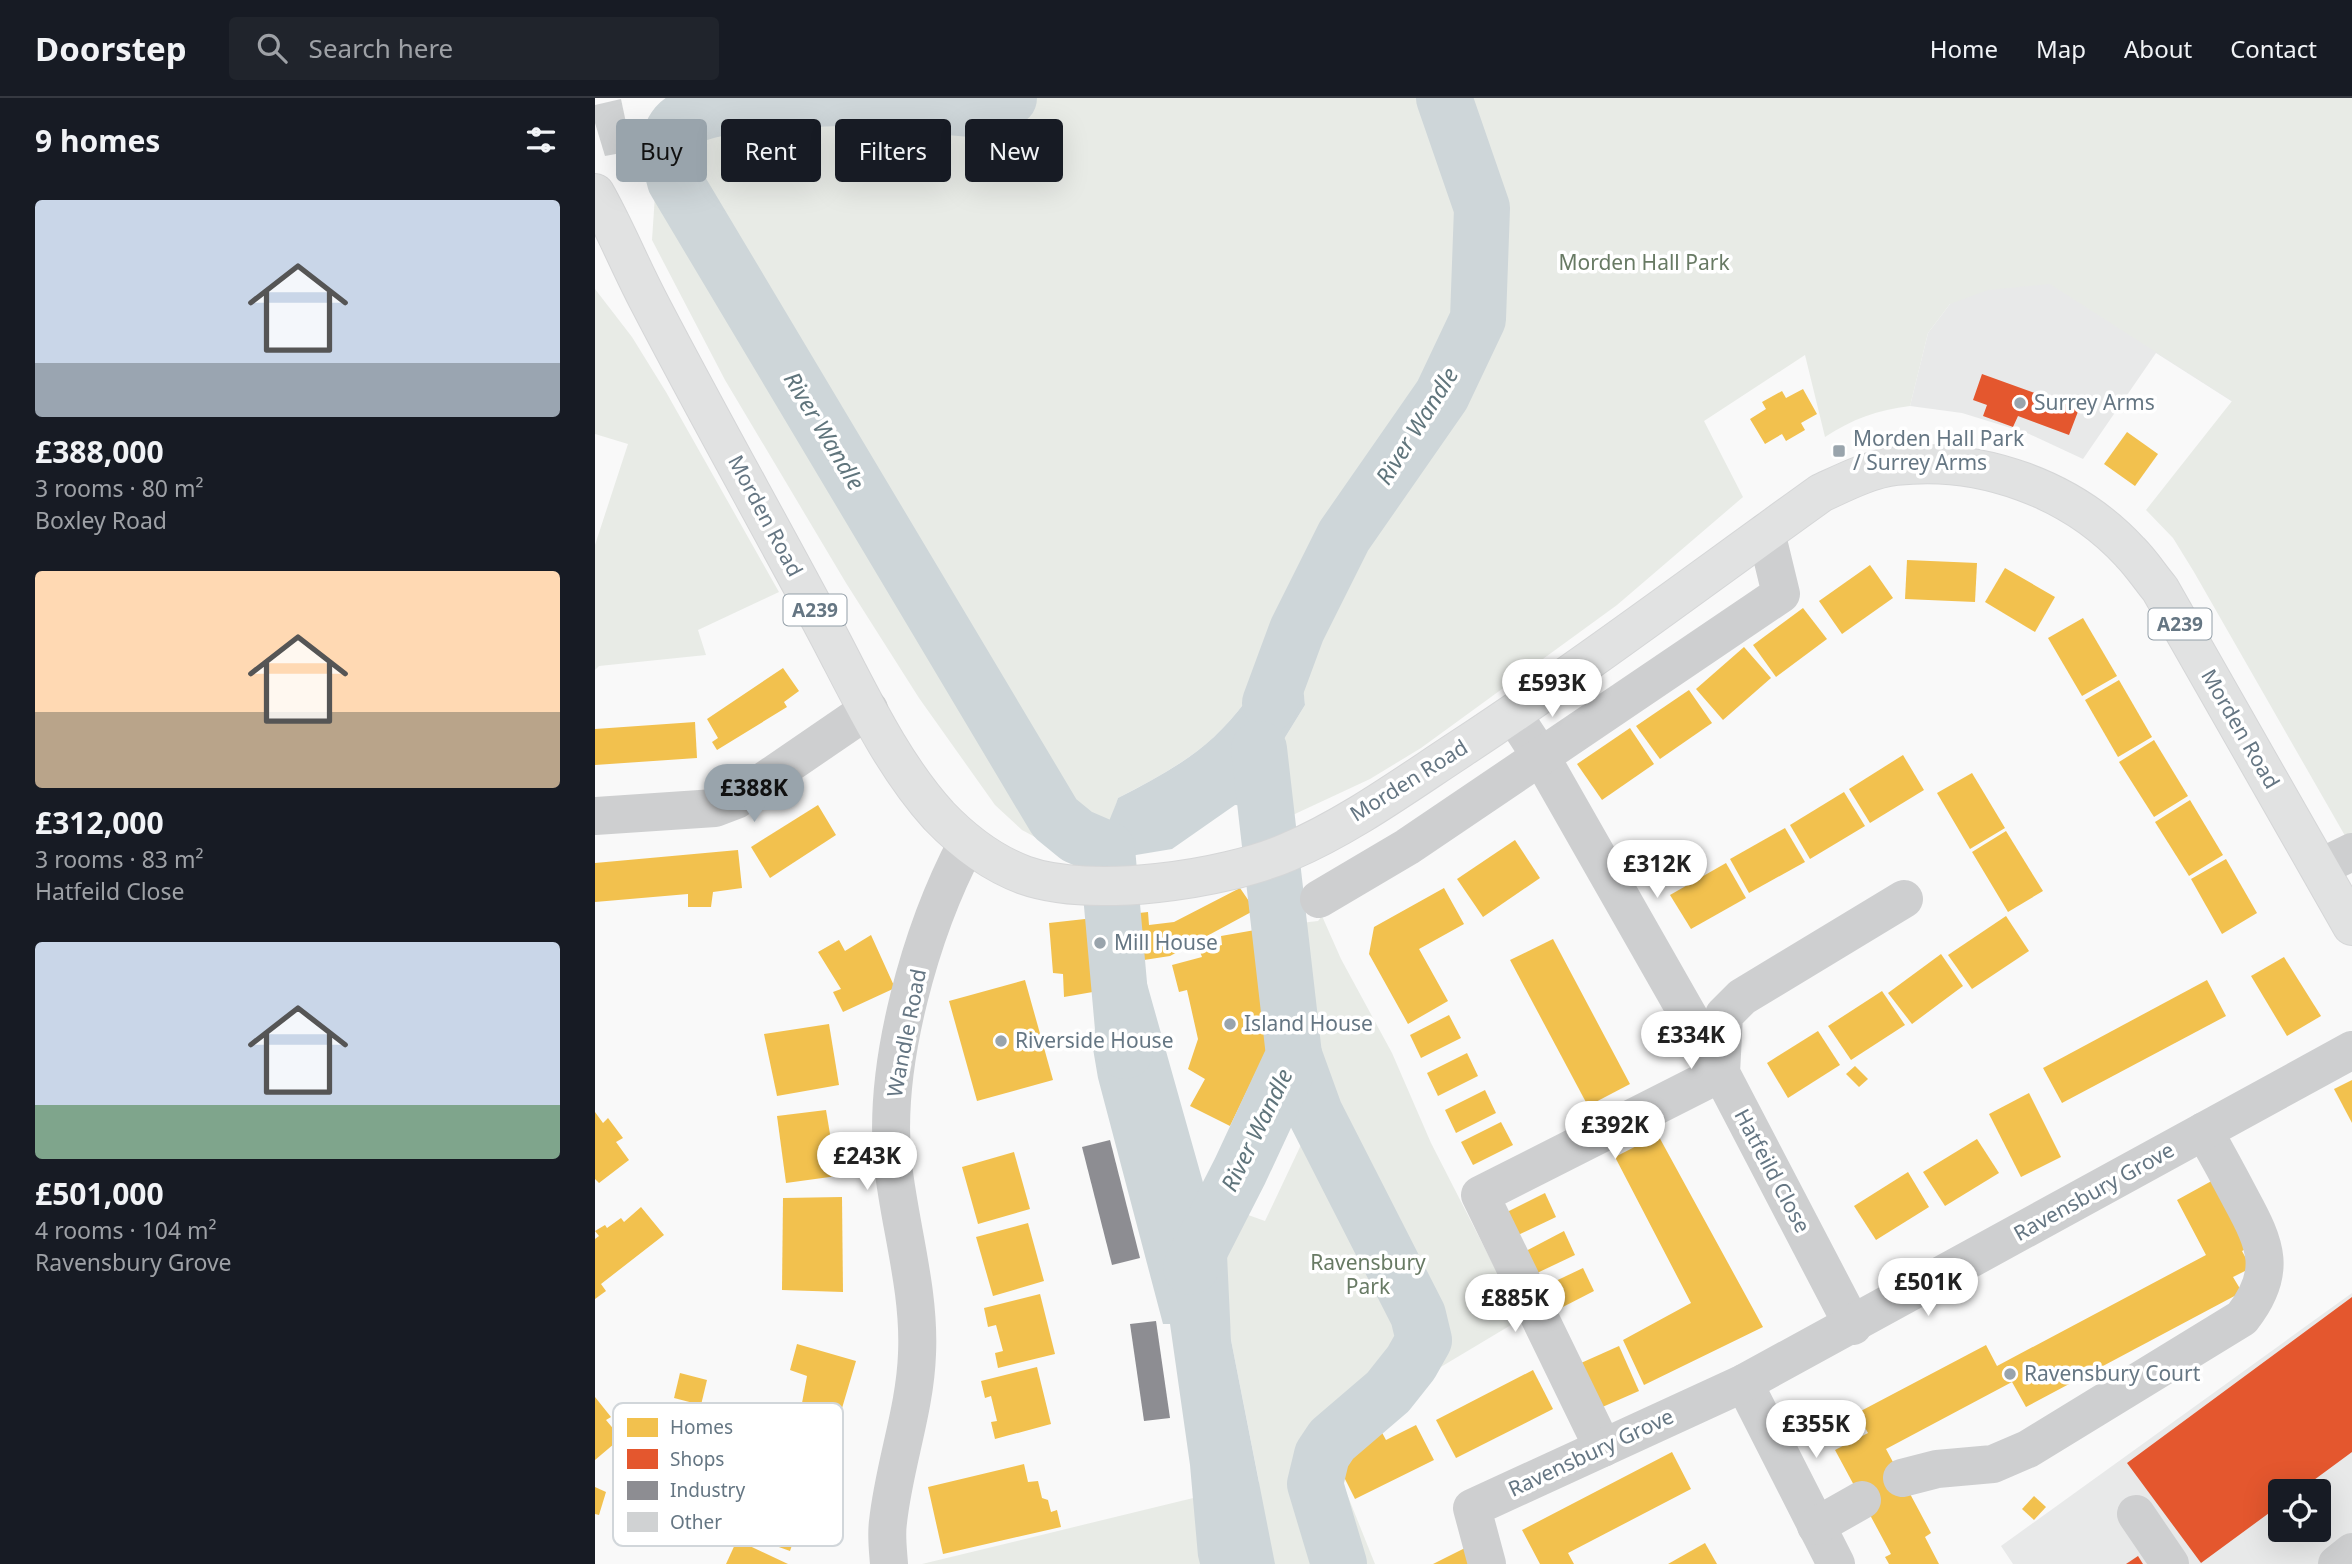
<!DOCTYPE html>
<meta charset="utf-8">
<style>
body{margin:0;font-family:"Noto Sans",sans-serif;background:#20242c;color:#f1f3f6;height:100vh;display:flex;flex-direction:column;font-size:26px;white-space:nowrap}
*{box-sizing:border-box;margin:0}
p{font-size:23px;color:#9ea1a6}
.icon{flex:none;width:38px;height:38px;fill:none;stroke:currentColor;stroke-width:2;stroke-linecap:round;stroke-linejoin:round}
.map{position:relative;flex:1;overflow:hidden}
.sheet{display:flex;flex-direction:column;background:#171b24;width:595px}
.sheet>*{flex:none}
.guide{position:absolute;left:21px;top:21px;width:665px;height:63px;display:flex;gap:14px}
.controls{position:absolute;left:1673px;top:1381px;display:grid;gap:14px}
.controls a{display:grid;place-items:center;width:63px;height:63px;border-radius:7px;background:#171b24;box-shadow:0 7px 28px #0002;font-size:35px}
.price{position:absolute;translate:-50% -60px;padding:0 16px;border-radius:24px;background:#fff;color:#222;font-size:23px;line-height:46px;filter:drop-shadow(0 2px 4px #0008)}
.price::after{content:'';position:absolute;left:50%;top:42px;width:21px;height:16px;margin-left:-10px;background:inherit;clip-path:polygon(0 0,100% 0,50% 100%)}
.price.selected{background:#99a4ac;color:#111}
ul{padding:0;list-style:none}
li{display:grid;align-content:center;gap:14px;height:371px;padding:0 35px}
li span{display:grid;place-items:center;height:217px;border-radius:7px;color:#555}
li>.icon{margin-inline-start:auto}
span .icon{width:126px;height:126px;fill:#fffc;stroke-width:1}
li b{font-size:30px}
h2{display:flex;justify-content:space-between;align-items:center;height:84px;padding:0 35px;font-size:30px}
.chip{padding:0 24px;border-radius:7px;background:#171b24;box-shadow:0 7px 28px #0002;font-size:24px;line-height:63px}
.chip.selected{background:#99a4ac;color:#111}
header{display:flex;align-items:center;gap:42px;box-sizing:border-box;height:98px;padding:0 35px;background:#171b24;border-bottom:2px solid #363941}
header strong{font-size:33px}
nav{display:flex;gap:38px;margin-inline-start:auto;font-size:24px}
.search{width:490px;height:63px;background:#20242c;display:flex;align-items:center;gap:18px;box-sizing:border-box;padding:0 24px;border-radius:7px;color:#9ea1a6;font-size:26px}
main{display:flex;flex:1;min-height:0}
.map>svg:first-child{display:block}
</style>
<header>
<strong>Doorstep</strong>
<div class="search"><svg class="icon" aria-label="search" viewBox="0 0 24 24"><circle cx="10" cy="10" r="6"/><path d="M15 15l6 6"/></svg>Search here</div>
<nav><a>Home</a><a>Map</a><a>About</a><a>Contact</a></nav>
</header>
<main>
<section class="sheet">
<h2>9 homes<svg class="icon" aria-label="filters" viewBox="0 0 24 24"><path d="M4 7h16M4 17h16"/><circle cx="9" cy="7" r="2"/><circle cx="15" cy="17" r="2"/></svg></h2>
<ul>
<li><span style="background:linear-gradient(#c9d6e8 75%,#9aa5b1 0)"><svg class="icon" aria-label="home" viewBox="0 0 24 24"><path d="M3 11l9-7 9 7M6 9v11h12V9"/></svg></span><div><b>£388,000</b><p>3 rooms · 80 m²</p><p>Boxley Road</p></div></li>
<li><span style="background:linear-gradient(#ffd9b3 65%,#b9a48a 0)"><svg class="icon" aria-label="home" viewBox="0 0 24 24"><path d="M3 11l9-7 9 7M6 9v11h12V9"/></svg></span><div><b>£312,000</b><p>3 rooms · 83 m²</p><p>Hatfeild Close</p></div></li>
<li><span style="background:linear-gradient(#c9d6e8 75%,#7fa58c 0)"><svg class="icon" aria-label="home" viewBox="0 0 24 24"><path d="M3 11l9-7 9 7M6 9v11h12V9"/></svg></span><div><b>£501,000</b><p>4 rooms · 104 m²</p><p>Ravensbury Grove</p></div></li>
</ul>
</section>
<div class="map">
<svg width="1757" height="1466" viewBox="0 0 1757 1466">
<rect width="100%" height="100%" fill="#f9f9f9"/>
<g fill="#e8e9e9" fill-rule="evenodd">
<polygon points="1379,121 1713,352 1561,255 1488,361 1432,335 1367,315 1315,308 1333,235 1355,206"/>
<path d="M1757,1195V1466H1418L1406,1448ZM1685,1393H1724V1432H1685Z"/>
</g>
<g fill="#e8ebe6">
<path d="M82,0H1757V750L1599,474L1578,440L1551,412L1637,303L1455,186L1393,192L1355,206L1333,235L1315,308C1283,312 1257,321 1230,339L1210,257L1109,323L1148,399L1022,507L826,650L775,681L687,722L684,693L686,646L710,607L701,533C675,569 651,609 618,640C590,665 556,683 523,700L509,742L473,713L449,724L477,759L427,732L400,707L324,600L251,485L130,282L57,142L60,97L56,54L63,26Z"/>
<polygon points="0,191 37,239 71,294 184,494 103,532 111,557 4,568 0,572 0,447 33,346 0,336"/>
<polygon points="727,818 746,861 797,955 836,1045 926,1221 814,1288 775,1328 757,1337 736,1356 780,1466 327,1466 664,1384 636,1242 629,1156 631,1135 642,1113 670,1123 713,1032 732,1013 725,1001 705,909 697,826 723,823"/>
</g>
<g fill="#ced6d9">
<path d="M702,532L710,607L686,646L684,693L687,722L660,735L655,708L640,707L577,751L523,760C500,741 515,725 523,700C556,683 591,665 619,639C651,609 675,568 702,532Z"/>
<polygon points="549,875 609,1088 631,1135 636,1242 680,1466 605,1466 603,1458 595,1367 575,1226 568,1226 503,980 496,939 509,914 523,876"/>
</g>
<g fill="#f2c14e">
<polygon points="1208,291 1222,316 1206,325 1210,332 1191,343 1187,336 1170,346 1155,321 1171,311 1167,304 1187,293 1191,300"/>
<polygon points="1532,334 1563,356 1540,388 1509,366"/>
<polygon points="1312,462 1382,465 1380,504 1310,501"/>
<polygon points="1275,467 1298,500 1247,536 1224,503"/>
<polygon points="1410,470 1460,499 1440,534 1390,504"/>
<polygon points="1208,510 1232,541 1181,579 1158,547"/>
<polygon points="1488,520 1522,578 1487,598 1453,540"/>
<polygon points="1149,549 1176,580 1128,622 1101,591"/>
<polygon points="188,570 204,593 189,604 192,609 122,652 117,644 123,640 112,621"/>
<polygon points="1524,582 1557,639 1523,659 1490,602"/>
<polygon points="1094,592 1117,625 1065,661 1041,628"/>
<polygon points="100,624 102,660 0,667 0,631"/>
<polygon points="1035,630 1059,666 1007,702 982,666"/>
<polygon points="1559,642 1593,698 1559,719 1524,664"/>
<polygon points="1308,657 1329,692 1275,725 1254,691"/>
<polygon points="1377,675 1410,730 1375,751 1342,695"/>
<polygon points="1249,694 1270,728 1215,761 1195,727"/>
<polygon points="1595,702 1628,757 1594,778 1560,724"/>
<polygon points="223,707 241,737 175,780 156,749"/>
<polygon points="1190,730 1210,764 1154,795 1135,761"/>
<polygon points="1411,733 1448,793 1413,814 1377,754"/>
<polygon points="920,742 945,780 888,819 862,781"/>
<polygon points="143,752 147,790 118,794 116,809 93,809 93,796 0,804 0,765"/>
<polygon points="1631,761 1662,815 1627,836 1596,781"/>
<polygon points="1131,765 1151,800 1096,831 1075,797"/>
<polygon points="645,790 660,812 575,858 510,868 515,891 469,899 468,876 458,875 454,825 553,814 554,827 579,824"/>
<polygon points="849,790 869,826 824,851 853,903 813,926 774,856 779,829"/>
<polygon points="1411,818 1434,853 1377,891 1353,857"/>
<polygon points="660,832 667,863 661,864 674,910 667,911 674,947 635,1028 595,1008 610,981 593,971 603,941 592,892 584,894 577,867 607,859 604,851 627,847 626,838"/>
<polygon points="276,837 300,890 248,914 238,894 246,891 223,854 244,842 250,853"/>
<polygon points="958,841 1035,986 993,1008 915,862"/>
<polygon points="1346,856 1368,888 1317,926 1293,895"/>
<polygon points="1689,859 1726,918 1692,938 1656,878"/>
<polygon points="430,882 458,982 382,1003 354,903"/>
<polygon points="1612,882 1631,918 1467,1005 1448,970"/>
<polygon points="1287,893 1310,927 1256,962 1233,928"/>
<polygon points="854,917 866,940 826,960 815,937"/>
<polygon points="234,926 244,987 182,998 169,936"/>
<polygon points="1223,933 1245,967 1193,1000 1172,965"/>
<polygon points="872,955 883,978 843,998 832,975"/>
<polygon points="1260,968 1273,981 1264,989 1251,976"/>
<polygon points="1757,982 1757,1025 1739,991"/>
<polygon points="890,992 901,1015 861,1035 850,1012"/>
<polygon points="1434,995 1466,1059 1426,1079 1394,1016"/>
<polygon points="231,1012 242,1078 191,1085 182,1018"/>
<polygon points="0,1014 8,1025 13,1020 28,1040 21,1044 34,1062 4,1085 0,1081"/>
<polygon points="906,1024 918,1047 878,1067 866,1044"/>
<polygon points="1063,1037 1168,1229 1049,1287 1028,1242 1096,1205 1020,1059"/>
<polygon points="1382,1041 1404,1075 1350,1108 1328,1074"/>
<polygon points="419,1054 435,1111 383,1126 367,1069"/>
<polygon points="1313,1074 1334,1109 1281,1142 1259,1108"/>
<polygon points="1622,1080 1658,1147 1647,1153 1656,1170 1638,1179 1647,1194 1431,1309 1417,1284 1291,1351 1336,1435 1330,1439 1344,1466 1294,1466 1290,1459 1296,1456 1240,1352 1273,1335 1262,1315 1391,1247 1402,1268 1611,1157 1582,1102"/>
<polygon points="950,1095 961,1119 921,1138 910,1115"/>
<polygon points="247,1099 248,1194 187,1192 188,1100"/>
<polygon points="46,1109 69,1137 6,1186 11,1193 0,1201 0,1141 4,1138 0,1133 10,1127 12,1130 26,1120 29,1124"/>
<polygon points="433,1125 449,1183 398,1198 381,1139"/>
<polygon points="969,1133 980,1157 940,1176 929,1154"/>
<polygon points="988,1170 999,1193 960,1213 948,1189"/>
<polygon points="445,1196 460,1256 403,1270 400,1255 408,1253 401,1227 393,1229 389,1210"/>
<polygon points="202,1246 261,1263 245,1317 207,1305 212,1278 195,1272"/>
<polygon points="1024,1248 1044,1293 996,1314 977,1269"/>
<polygon points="442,1269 456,1326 400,1341 396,1324 402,1323 396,1298 390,1300 386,1283"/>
<polygon points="938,1272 958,1311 861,1360 841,1322"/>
<polygon points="85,1275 112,1282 106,1307 79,1300"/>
<polygon points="0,1299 16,1319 11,1322 26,1340 0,1362"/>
<polygon points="821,1327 839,1362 760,1401 739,1359 769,1345 766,1338 784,1329 791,1342"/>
<polygon points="1077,1354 1096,1391 973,1455 979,1466 945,1466 927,1432"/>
<polygon points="429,1366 433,1384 443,1383 447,1400 453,1402 456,1414 462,1412 466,1429 348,1456 333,1389"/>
<polygon points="175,1385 214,1398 195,1453 139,1433 150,1404 164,1411"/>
<polygon points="0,1389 11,1394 4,1417 0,1416"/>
<polygon points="1439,1398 1451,1409 1439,1422 1427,1411"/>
<polygon points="142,1442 193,1466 131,1466"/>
<polygon points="1110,1445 1122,1466 1073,1466"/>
<polygon points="874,1448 883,1466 838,1466"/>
</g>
<g fill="#e4572e">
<polygon points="1387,276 1484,311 1474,337 1423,318 1418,329 1388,318 1392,307 1378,302"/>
<polygon points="1757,1199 1757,1354 1704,1393 1685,1393 1685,1407 1606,1465 1532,1365"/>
<polygon points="1543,1458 1548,1466 1531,1466"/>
</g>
<g fill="#8d8d92">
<polygon points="515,1042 545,1160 517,1167 487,1049"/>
<polygon points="561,1223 575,1320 549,1323 535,1226"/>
</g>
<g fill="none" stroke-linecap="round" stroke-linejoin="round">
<g stroke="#ced6d9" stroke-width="56">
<path d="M239,0C207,2 102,4 82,27C68,44 75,64 80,83L460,720L482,738L512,751L530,953"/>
<polyline points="255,0 388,12 414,0"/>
<polyline points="675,605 702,532 749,438 847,297 883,221 887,110 849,0"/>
<polyline points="699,957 720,1015 823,1217 829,1242 816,1265 793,1294 737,1342 727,1357 720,1386 744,1466"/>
<polyline points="596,1169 645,1073 699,957 664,651"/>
</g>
</g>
<polygon fill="#d0d2d3" points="26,1 37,53 10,58 0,25 0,7"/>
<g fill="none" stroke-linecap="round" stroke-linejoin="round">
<defs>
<path id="major" d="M0,95C20,130 35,168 54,204C110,312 170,418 227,525C262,590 294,663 344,718C368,743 397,765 429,777C496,801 629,782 693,754C754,728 810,687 865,651C988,570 1106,481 1226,395C1250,384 1275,371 1301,368C1386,358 1477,391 1535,454C1546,465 1555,479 1565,491L1757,828"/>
</defs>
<use href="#major" stroke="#d5d6d7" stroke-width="40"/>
<g stroke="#cecfd0" stroke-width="38">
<polyline points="918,616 946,659 1126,975 885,1097 1008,1350"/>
<polyline points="0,718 120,710 141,702 274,611"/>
<polyline points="1724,770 1757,754"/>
<polyline points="724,801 812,749 1186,496 1171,434"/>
<polyline points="1258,1228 1126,975 1129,917 1147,899 1309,801"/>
<polyline points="1149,1285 1241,1466"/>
<path d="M1307,1380L1342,1371L1398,1366L1433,1351L1647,1220C1683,1174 1671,1147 1646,1101C1634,1078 1622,1056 1609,1033"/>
<polyline points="1541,1416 1575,1466"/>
<polyline points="1221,1428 1267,1402"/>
<path d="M294,1466C293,1452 291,1437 293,1424C299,1367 320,1313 322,1256C325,1193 305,1129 298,1067C287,967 326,832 372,745"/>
<polyline points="892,1466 877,1410 1149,1285 1757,952"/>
<polyline points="1742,1466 1757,1454"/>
</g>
<use href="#major" stroke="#e1e2e2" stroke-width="38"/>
</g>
<g fill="#99a4ac" stroke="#fff" stroke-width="2.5">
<circle cx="1425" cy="305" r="7"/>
<rect x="1237" y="346" width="14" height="14" rx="3.5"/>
<circle cx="505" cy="845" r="7"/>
<circle cx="635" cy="926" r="7"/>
<circle cx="406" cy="943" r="7"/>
<circle cx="1415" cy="1276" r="7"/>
</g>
<g text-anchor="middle" stroke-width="7" stroke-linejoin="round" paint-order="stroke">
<g fill="#fff" stroke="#939fa8" stroke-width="2">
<rect x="188.5" y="496.5" width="63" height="31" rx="5"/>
<rect x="1553.5" y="510.5" width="63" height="31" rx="5"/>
</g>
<g font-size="19" font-weight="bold" fill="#657683">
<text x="220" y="519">A239</text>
<text x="1585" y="533">A239</text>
</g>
<g font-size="21" fill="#687a64" stroke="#fff">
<text x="1049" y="172">Morden Hall Park</text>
<text x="773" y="1172">Ravensbury<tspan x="773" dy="24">Park</tspan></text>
</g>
<g font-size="21" fill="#657683" stroke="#fff" text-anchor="start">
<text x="1439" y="312">Surrey Arms</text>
<text x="1258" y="348">Morden Hall Park<tspan x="1258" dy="24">/ Surrey Arms</tspan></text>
<text x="519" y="852">Mill House</text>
<text x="649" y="933">Island House</text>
<text x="420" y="950">Riverside House</text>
<text x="1429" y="1283">Ravensbury Court</text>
</g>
<g font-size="21" fill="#657683" stroke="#fff">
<text transform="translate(170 418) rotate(62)" y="7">Morden Road</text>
<text transform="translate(1645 631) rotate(60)" y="7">Morden Road</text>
<text transform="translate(814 683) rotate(-32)" y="7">Morden Road</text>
<text transform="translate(312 935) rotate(-79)" y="7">Wandle Road</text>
<text transform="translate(1177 1073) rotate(62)" y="7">Hatfeild Close</text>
<text transform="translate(1499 1094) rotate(-29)" y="7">Ravensbury Grove</text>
<text transform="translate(996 1355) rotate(-25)" y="7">Ravensbury Grove</text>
</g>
<g font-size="23" font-style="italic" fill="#60757c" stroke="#fff">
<text transform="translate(822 328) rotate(-58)" y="8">River Wandle</text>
<text transform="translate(229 333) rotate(59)" y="8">River Wandle</text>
<text transform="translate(662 1032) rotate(-64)" y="8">River Wandle</text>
</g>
</g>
<rect x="18" y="1305" width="230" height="143" rx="10" fill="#fff" stroke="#d1d6da" stroke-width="2"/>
<rect x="32" y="1320" width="31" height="19" fill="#f2c14e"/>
<rect x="32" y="1351" width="31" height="20" fill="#e4572e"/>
<rect x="32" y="1383" width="31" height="19" fill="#8d8d92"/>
<rect x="32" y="1414" width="31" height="20" fill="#d0d2d3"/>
<g font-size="19" fill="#657683">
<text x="75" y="1336">Homes</text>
<text x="75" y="1368">Shops</text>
<text x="75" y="1399">Industry</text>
<text x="75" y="1431">Other</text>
</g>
</svg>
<div class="controls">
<a><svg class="icon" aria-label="locate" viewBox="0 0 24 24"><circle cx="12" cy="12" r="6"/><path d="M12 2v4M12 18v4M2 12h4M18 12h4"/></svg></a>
</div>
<b class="price" style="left:957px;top:621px">£593K</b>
<b class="price selected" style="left:159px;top:726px">£388K</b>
<b class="price" style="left:1062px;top:802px">£312K</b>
<b class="price" style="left:1096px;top:973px">£334K</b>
<b class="price" style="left:1020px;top:1063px">£392K</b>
<b class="price" style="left:272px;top:1094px">£243K</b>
<b class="price" style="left:1333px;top:1220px">£501K</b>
<b class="price" style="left:920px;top:1236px">£885K</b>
<b class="price" style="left:1221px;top:1362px">£355K</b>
<div class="guide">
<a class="chip selected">Buy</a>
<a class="chip">Rent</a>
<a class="chip">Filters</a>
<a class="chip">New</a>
</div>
</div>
</main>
